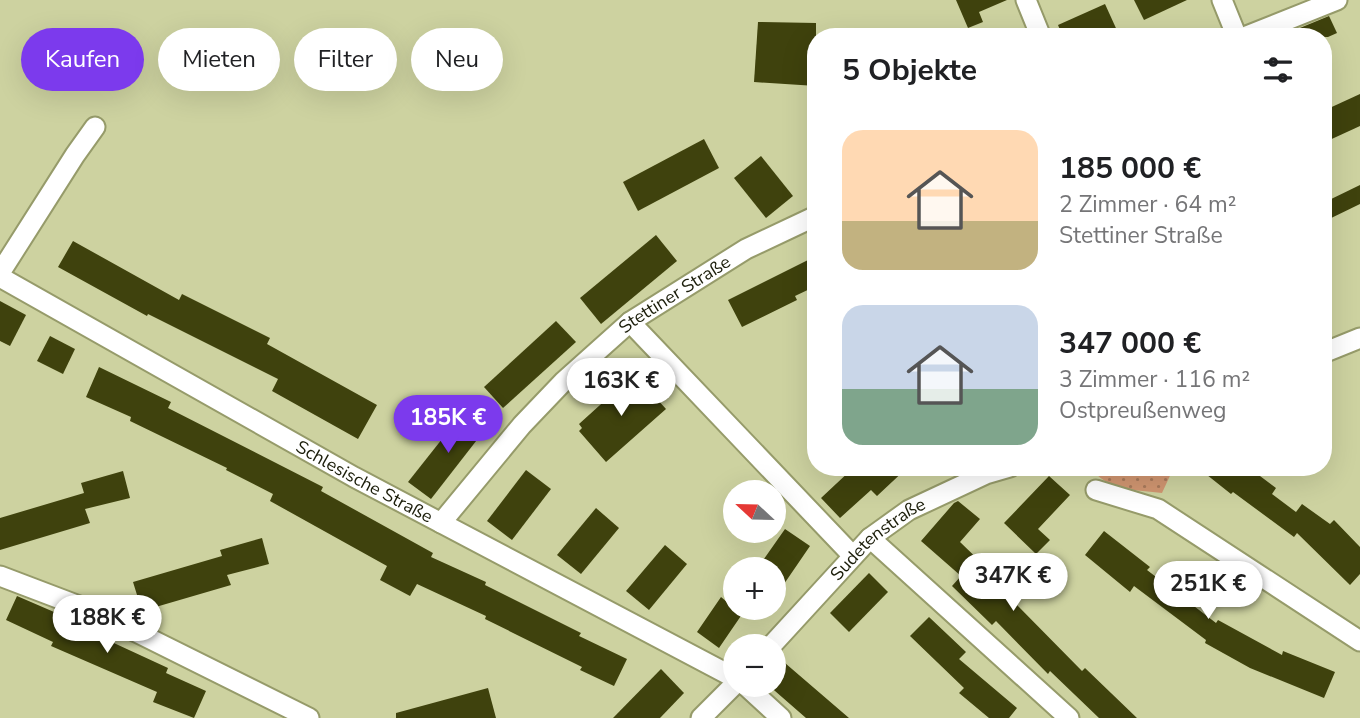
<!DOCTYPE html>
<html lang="de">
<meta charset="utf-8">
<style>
body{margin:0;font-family:"Nunito Sans",sans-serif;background:#f2f2f2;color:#202124;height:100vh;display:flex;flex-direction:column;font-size:26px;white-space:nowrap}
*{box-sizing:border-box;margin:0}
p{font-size:23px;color:#757577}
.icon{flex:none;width:38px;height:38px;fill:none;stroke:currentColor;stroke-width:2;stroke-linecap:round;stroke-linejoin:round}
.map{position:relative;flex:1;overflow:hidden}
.side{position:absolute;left:807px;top:28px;width:525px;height:448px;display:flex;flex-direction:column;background:#fff;border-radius:28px;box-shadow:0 7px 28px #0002}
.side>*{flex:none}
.guide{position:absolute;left:21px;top:28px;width:665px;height:63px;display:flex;gap:14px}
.needle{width:46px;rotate:292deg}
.fabs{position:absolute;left:723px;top:480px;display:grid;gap:14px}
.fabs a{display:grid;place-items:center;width:63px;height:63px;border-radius:50%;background:#fff;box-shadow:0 7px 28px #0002;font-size:35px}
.price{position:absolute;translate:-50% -60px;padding:0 16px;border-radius:24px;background:#fff;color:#222;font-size:23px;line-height:46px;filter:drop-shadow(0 2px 4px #0008)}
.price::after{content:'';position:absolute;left:50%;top:42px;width:21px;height:16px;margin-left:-10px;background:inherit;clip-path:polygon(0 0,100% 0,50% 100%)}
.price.current{background:#7c3aed;color:#fff}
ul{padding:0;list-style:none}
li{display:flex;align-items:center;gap:21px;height:175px;padding:0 35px}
li span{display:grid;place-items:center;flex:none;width:196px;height:140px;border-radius:21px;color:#555}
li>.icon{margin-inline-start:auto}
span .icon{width:84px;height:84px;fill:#fffc;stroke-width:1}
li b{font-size:30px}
h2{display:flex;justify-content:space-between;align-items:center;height:84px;padding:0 35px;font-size:30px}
.chip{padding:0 24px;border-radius:32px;background:#fff;box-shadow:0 7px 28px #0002;font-size:24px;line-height:63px}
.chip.current{background:#7c3aed;color:#fff}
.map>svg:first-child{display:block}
</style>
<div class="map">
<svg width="1360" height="718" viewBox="0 0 1360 718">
<defs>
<pattern id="grass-dots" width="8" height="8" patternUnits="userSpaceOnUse" patternTransform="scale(1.75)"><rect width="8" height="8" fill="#d19671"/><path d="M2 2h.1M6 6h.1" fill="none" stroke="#a97a5b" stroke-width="1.8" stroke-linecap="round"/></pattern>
</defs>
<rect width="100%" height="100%" fill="#cdd2a0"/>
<path fill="url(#grass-dots)" d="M1091,467H1174L1162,493C1138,490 1105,491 1091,467Z"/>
<g fill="#3f420d">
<polygon points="956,0 1007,0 979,12 983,22 968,28"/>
<polygon points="1134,0 1187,0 1144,20"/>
<polygon points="1105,4 1120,37 1063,37 1058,25"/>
<polygon points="1329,16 1337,33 1328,37 1278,37"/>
<polygon points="758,22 816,23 816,86 754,82"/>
<polygon points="1360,94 1360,126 1323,143 1323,111"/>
<polygon points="704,139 719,168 638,211 623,182"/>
<polygon points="761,156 793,196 766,218 734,178"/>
<polygon points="1360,185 1360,204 1323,222 1323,203"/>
<polygon points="656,235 677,261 601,324 580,298"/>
<polygon points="73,241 179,300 182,294 270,338 267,344 377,405 358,439 272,391 278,379 148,314 147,316 58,267"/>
<polygon points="816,256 816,286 795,296 797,300 742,327 728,300"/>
<polygon points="0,301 26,315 10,346 0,341"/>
<polygon points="556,321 576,342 503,408 484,387"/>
<polygon points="50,336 75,349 63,374 37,361"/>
<polygon points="99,367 171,402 168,408 323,487 321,491 433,553 431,557 486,582 485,585 581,633 579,636 627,659 614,686 580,670 582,667 485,619 486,616 417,584 410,596 380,580 387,566 270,501 273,494 226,470 227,468 130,421 131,417 86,397"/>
<polygon points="631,377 634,381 638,378 666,409 606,462 579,431 582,428 579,424"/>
<polygon points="465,410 487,427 431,499 408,482"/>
<polygon points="867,467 908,467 877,496 871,490 840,518 821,498 852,469 858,476"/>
<polygon points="1197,467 1248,467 1276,488 1272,494 1296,512 1302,504 1330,524 1334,520 1360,547 1360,574 1350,585 1297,533 1294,537 1233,492 1231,494"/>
<polygon points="526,470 551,489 512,540 487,521"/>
<polygon points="123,471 130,498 85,509 90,523 0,550 0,518 84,493 81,483"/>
<polygon points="1049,476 1070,495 1038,529 1050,540 1036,554 1004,523"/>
<polygon points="958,501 980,519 960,542 1018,598 1014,602 1082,671 1085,668 1137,718 1099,718 1050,671 1048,674 996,621 992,625 952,586 961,576 921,541 954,503"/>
<polygon points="596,508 619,528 581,574 557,555"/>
<polygon points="785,529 810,546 784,584 774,577 774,569 757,569"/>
<polygon points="1104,531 1150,567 1147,570 1216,623 1218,620 1282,655 1283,651 1335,672 1324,698 1250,668 1205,643 1206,640 1134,586 1130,592 1085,555"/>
<polygon points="262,538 269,564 227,575 231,585 142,611 133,582 222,556 220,550"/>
<polygon points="665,545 687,564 649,610 626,591"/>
<polygon points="869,573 888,592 849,632 830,613"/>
<polygon points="17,596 105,634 103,638 168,668 166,673 206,691 194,718 153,702 157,692 51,646 53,642 6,620"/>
<polygon points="721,597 733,607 747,607 719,648 697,632"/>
<polygon points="929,617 966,652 959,659 1017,708 1009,718 989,718 959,693 964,688 910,636"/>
<polygon points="785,663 849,718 806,718 767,684 774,684 774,676"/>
<polygon points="661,669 684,693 660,718 613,718"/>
<polygon points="488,688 496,718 396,718 396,713"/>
</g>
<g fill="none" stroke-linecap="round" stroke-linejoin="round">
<defs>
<g id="minor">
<polyline points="1026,0 1041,37"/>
<polyline points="1222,0 1237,37"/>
<polyline points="1244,37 1337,0"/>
<polyline points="0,273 75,155 95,127"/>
<path id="s1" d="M0,277L354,477L735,678"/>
<polyline points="630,322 853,556"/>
<polyline points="1323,353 1360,338"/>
<polyline points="1096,490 1158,509 1360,641"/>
<path id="s2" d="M441,523L522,425L564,381L630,322L746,249L816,216"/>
<polyline points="870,538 1069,718"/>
<polyline points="0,576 100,614 309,718"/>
<path id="s3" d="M771,646L870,538L909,510L986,474L1010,467"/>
<polyline points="744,684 781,718"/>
<polyline points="701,718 735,684"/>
</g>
</defs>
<use href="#minor" stroke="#969b6a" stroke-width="23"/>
<use href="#minor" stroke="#fff" stroke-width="19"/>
</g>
<g text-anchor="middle" stroke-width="7" stroke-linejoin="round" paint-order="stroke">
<g font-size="18" fill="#1a1c09" stroke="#eef1d7">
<text dy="6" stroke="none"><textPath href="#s2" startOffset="329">Stettiner Straße</textPath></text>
<text dy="6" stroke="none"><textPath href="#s1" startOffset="418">Schlesische Straße</textPath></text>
<text dy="6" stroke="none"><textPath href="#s3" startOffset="152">Sudetenstraße</textPath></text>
</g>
</g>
</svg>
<div class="fabs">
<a><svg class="needle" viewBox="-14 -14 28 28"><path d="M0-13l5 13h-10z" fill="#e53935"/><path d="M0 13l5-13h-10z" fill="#757577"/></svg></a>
<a>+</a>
<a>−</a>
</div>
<b class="price" style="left:621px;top:418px">163K €</b>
<b class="price current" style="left:448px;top:455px">185K €</b>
<b class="price" style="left:1013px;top:613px">347K €</b>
<b class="price" style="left:1208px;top:621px">251K €</b>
<b class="price" style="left:107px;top:655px">188K €</b>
<div class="guide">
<a class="chip current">Kaufen</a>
<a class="chip">Mieten</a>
<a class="chip">Filter</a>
<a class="chip">Neu</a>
</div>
<section class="side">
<h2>5 Objekte<svg class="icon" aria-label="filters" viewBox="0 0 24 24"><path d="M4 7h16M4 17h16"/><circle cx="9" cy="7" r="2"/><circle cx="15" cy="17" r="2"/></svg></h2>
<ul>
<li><span style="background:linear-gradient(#ffd9b3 65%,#c2b280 0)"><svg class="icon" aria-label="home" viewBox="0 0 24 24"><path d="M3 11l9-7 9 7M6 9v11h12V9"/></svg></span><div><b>185 000 €</b><p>2 Zimmer · 64 m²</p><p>Stettiner Straße</p></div></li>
<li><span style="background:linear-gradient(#c9d6e8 60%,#7fa58c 0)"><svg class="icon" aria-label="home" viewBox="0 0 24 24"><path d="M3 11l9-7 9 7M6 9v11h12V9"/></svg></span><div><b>347 000 €</b><p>3 Zimmer · 116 m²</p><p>Ostpreußenweg</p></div></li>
</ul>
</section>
</div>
